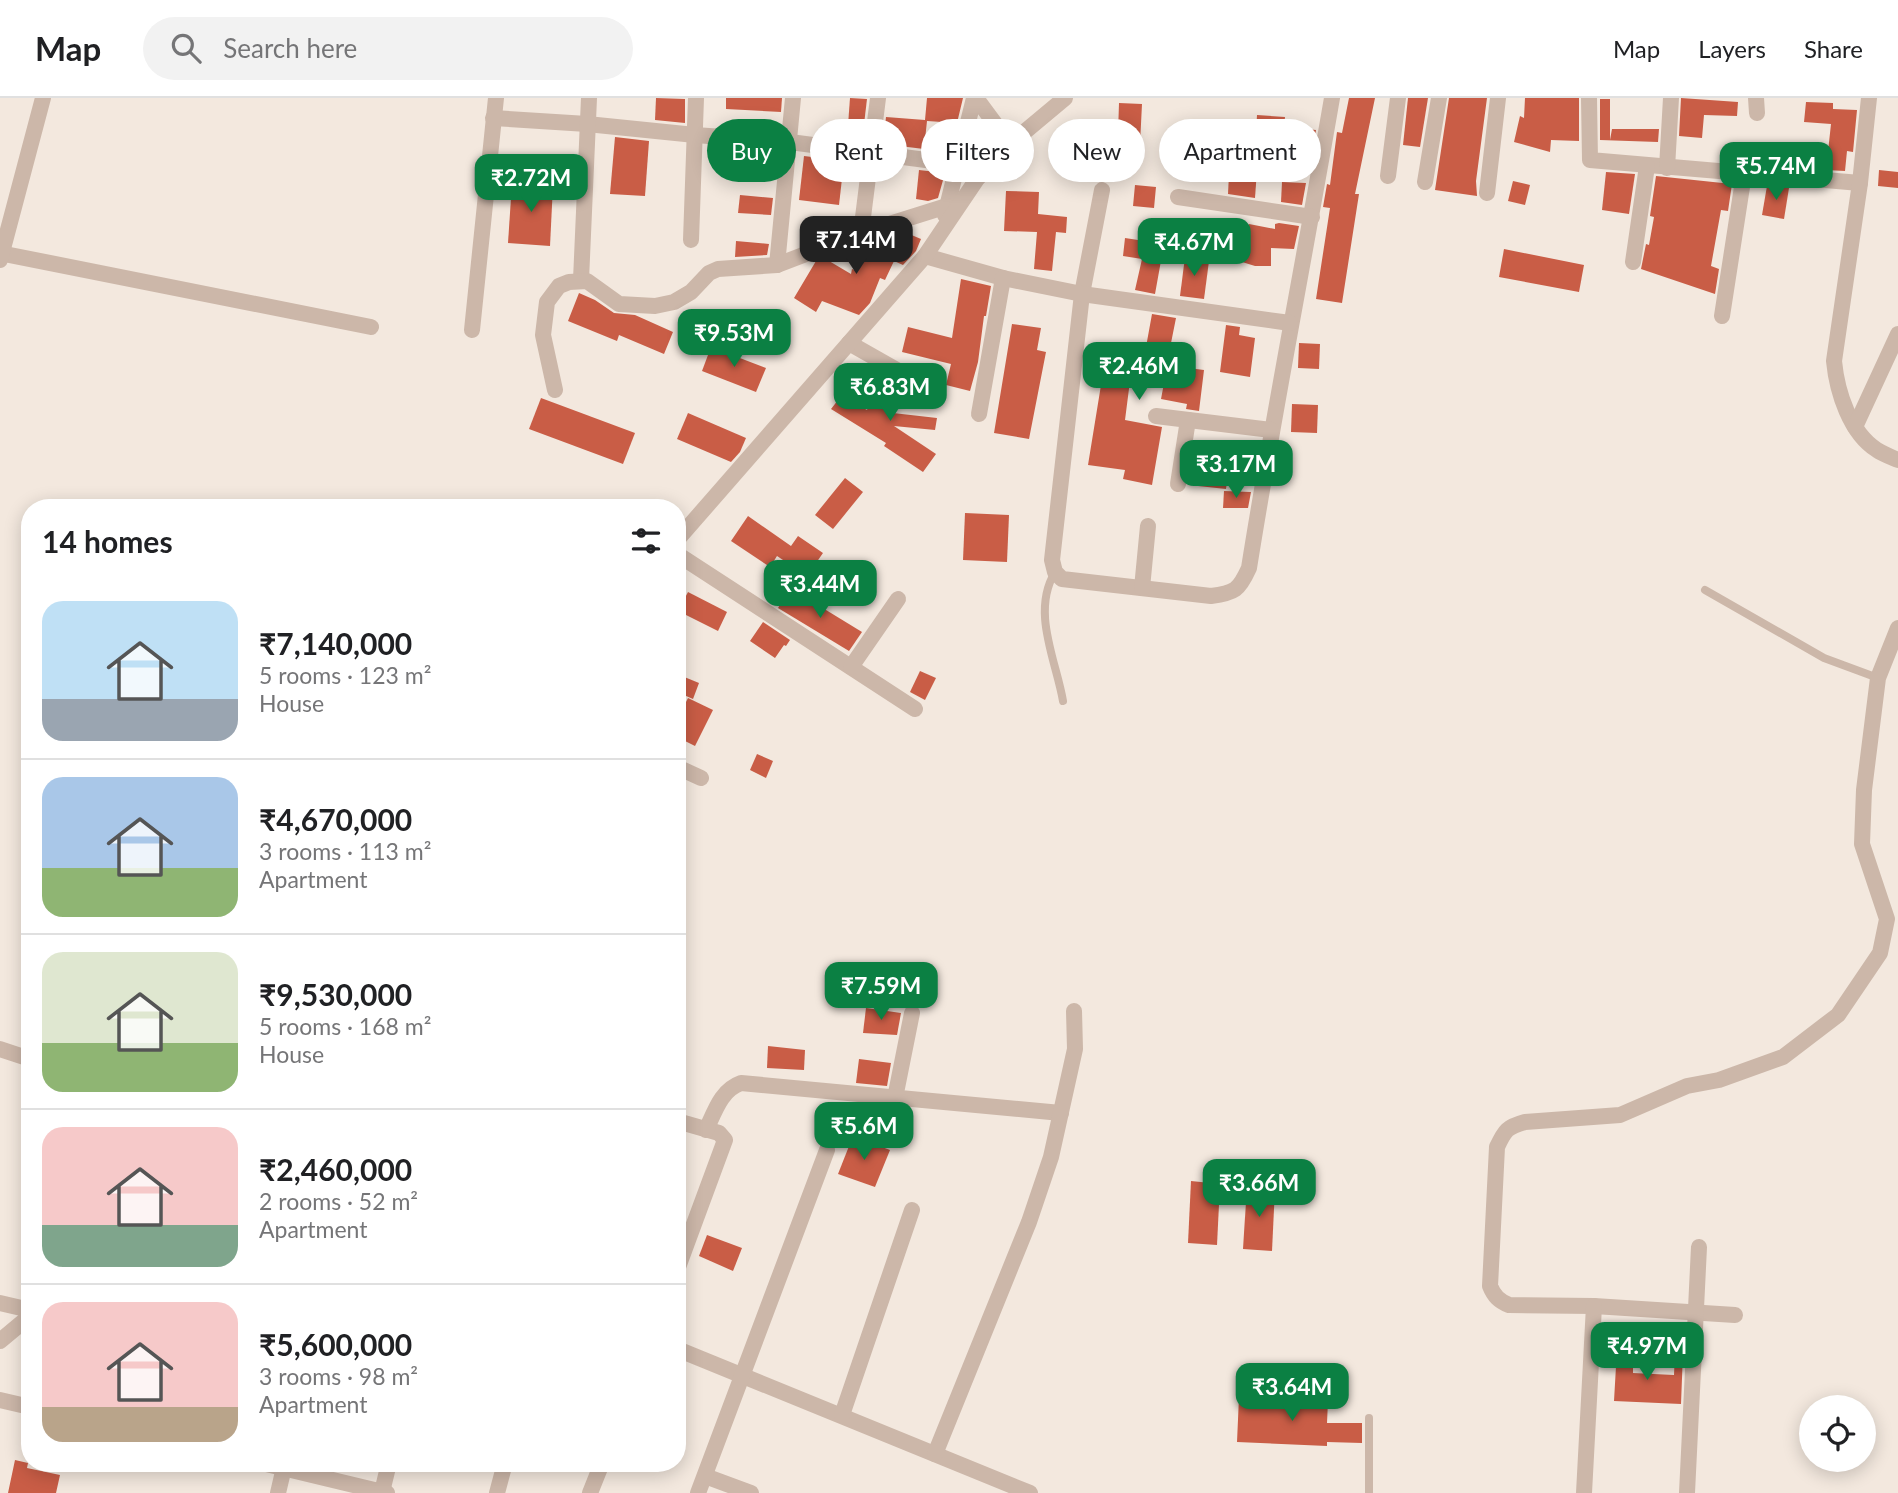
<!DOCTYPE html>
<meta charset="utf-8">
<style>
body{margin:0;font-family:Lato,sans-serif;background:#f2f2f2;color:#202124;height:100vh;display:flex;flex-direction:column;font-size:26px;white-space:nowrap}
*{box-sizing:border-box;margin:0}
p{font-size:23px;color:#757577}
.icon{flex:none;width:38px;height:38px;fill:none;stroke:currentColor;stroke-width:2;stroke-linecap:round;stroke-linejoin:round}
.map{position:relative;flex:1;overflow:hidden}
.sheet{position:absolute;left:21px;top:401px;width:665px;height:973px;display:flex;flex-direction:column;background:#fff;border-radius:28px;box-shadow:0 4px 18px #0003}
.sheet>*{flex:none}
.hud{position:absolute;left:707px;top:21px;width:665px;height:63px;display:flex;gap:14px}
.buttons{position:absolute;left:1799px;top:1297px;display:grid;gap:14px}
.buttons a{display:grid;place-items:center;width:77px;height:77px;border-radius:50%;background:#fff;box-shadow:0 4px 18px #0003;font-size:35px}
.price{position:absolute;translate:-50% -60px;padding:0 16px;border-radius:14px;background:#0b8043;color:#fff;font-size:23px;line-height:46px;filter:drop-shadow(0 2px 4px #0008)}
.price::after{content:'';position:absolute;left:50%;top:42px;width:21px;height:16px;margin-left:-10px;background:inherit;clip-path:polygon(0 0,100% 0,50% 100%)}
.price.on{background:#222;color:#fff}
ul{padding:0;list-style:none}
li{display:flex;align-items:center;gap:21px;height:175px;padding:0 21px}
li+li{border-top:2px solid #e0e0e0}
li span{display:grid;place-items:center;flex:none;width:196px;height:140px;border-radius:21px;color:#555}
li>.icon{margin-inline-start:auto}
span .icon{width:84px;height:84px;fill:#fffc;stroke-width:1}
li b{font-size:30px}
h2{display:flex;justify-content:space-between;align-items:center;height:84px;padding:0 21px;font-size:30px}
.chip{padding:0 24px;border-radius:32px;background:#fff;box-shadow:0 4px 18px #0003;font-size:24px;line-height:63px}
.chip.on{background:#0b8043;color:#fff}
header{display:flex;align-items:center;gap:42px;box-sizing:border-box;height:98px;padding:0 35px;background:#fff;border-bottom:2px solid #e0e0e0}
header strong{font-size:33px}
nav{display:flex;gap:38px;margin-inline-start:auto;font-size:24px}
.search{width:490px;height:63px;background:#f2f2f2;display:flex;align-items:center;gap:18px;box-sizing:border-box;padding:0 24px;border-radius:38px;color:#757577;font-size:26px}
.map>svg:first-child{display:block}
</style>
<header>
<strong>Map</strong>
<div class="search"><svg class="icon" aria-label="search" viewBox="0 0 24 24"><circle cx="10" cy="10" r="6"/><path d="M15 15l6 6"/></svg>Search here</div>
<nav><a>Map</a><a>Layers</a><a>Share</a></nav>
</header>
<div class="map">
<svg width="1898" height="1395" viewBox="0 0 1898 1395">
<rect width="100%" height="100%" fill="#f3e8de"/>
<g fill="#c95d46">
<polygon points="656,0 685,1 685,25 655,22"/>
<polygon points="726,0 782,0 781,14 726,11"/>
<polygon points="850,0 867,1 862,43 847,41"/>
<polygon points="927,0 963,0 957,25 927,23 924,51 883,46 886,19 925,22"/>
<polygon points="1349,0 1375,0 1355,96 1359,96 1342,205 1316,201 1330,110 1323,109 1327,86 1330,87 1337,34 1342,35"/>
<polygon points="1408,0 1428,0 1420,49 1403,47"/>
<polygon points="1449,0 1487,0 1476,83 1477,98 1435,92"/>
<polygon points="1525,0 1579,0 1579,43 1551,42 1550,54 1514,44 1520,18 1524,20"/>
<polygon points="1681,0 1738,4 1737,18 1704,17 1702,40 1679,38"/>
<polygon points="1600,1 1610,1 1610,42 1612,31 1659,31 1658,44 1600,42"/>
<polygon points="1806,4 1833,5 1833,11 1857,12 1853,54 1847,53 1845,73 1826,72 1831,26 1804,24"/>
<polygon points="1119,5 1142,6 1140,46 1107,45 1104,51 1089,43 1098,26 1118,36"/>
<polygon points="1257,17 1285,19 1284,29 1316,32 1312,56 1255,51"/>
<polygon points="615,39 649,43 645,98 610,96"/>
<polygon points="1062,42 1085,44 1083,68 1060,66"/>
<polygon points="1230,56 1258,58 1255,100 1228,96"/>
<polygon points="804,58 844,63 839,107 799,102"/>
<polygon points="919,72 945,75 938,100 928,103 916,101"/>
<polygon points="1879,72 1898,74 1898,90 1878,88"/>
<polygon points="1606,74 1635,76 1629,116 1602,112"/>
<polygon points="1656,78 1732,86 1728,113 1721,112 1711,168 1719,171 1715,196 1641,171 1646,146 1649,147 1654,119 1650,118"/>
<polygon points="1513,83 1530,87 1525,107 1508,103"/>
<polygon points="1282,84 1306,85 1302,107 1281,104"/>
<polygon points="512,85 553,87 550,148 508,145"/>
<polygon points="1135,87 1156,89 1154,110 1133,108"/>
<polygon points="1767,88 1789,90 1784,121 1762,117"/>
<polygon points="1006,93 1039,94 1038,116 1067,119 1066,135 1056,134 1052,173 1034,171 1037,134 1004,133"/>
<polygon points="740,97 773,100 771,117 738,115"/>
<polygon points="1279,125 1299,128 1294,151 1271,150 1271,168 1255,168 1242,164 1244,154 1230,153 1233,127 1248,128 1249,126 1275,131 1275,126"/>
<polygon points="902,133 921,141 916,153 903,167 894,163 885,182 880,180 870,205 859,217 822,203 816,214 794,200 816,163 824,160 851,176 852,171 857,173 866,153 875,156 883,139"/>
<polygon points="1125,140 1164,146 1155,196 1135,192 1142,161 1123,158"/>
<polygon points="736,143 769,146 767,157 735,159"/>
<polygon points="1504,151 1584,167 1579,194 1499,179"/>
<polygon points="1185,159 1209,163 1204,201 1180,198"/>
<polygon points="961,181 991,188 986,218 984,218 978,264 970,293 946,287 951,266 902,254 908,229 952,240"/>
<polygon points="579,195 595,202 614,215 635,217 673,234 664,256 619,237 617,243 568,223"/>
<polygon points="1152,216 1176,220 1167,265 1180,267 1180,269 1204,272 1199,313 1186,311 1187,306 1161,301 1165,280 1131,275 1125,322 1162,329 1152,387 1123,381 1125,372 1088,367 1108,244 1146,249"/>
<polygon points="1012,226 1041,230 1037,252 1046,254 1029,341 994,335"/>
<polygon points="1226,227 1240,229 1239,237 1255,240 1250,279 1220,274"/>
<polygon points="1299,245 1320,246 1319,271 1298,270"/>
<polygon points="711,249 766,270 756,294 702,273"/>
<polygon points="879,277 902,287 893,315 937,320 935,332 894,328 936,356 923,374 884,348 886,345 831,311 842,297 859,310 860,308 867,312"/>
<polygon points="541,300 635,335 623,366 529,331"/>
<polygon points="1292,306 1318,307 1317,335 1291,334"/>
<polygon points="688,315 746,340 740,354 731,364 677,341"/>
<polygon points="1200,375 1228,378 1226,391 1198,388"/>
<polygon points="845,380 863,394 833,431 815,417"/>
<polygon points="1224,393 1251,394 1248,410 1223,410"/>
<polygon points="965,415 1009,417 1007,464 963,462"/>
<polygon points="748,418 791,448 798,438 823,455 807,478 777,458 770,469 731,443"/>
<polygon points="790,490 862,534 849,553 778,510"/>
<polygon points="688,494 727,514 718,533 678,513"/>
<polygon points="763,524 790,542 786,548 784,547 775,560 750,543"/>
<polygon points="920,573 936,580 925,602 910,594"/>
<polygon points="677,576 699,585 693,601 677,594"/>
<polygon points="688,600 713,612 695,648 677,639 677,622"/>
<polygon points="757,656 773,663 766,680 750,672"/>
<polygon points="866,910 901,915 897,937 863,935"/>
<polygon points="768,948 805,952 804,972 767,970"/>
<polygon points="859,961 891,965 887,988 856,985"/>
<polygon points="853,1038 890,1052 875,1089 838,1076"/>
<polygon points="1191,1083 1220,1086 1217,1147 1188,1145"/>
<polygon points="1247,1088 1275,1090 1272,1153 1243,1151"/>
<polygon points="707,1137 742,1150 733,1173 699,1158"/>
<polygon points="1617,1251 1633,1251 1633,1275 1674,1277 1675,1253 1683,1254 1681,1306 1614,1303"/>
<polygon points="1239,1299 1328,1303 1327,1325 1362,1325 1362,1345 1327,1344 1327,1348 1237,1344"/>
<polygon points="15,1362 28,1365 27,1370 60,1377 56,1395 8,1395"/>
</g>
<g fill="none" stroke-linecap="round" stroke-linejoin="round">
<g stroke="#ccb7a9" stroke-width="8">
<path d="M1055,474C1031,514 1056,562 1063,603"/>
<polyline points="1705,492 1824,560 1878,580"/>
<polyline points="1369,1320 1369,1395"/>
</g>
<g stroke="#ccb7a9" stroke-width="16">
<polyline points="976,0 1010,46"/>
<polyline points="1589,0 1590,62 1860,85"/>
<polyline points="1756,0 1757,15"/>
<path d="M1869,0L1860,85L1834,263C1837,294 1850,335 1877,352C1883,356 1891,359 1898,362"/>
<polyline points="493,20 587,26 695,37 790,44 956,66"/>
<polyline points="1667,70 1671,0"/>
<polyline points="1388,78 1398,0"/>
<polyline points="1425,84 1439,0"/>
<path d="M1102,92L1082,196L1052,462L1055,474L1062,481L1211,498C1235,495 1239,492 1249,470C1274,313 1305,157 1332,0"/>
<polyline points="1487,95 1498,0"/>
<polyline points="1178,99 1312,119"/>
<polyline points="945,117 974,0"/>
<polyline points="861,135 878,0"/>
<polyline points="691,142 696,0"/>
<polyline points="0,155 371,229"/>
<polyline points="925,158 1003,180 1082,196 1290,225"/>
<polyline points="0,162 43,0"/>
<polyline points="1633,164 1647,68"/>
<polyline points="777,167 793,0"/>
<polyline points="581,182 589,0"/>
<polyline points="1722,218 1744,76"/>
<polyline points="472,232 496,0"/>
<polyline points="849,245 909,279"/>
<polyline points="555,292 543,237 547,204 559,188 569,184 587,183 619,206 655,208 674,204 691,194 709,175 718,171 777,167 861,135 947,108"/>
<polyline points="979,316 1003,180"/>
<polyline points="1156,318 1271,332"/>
<polyline points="1855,329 1898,236"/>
<polyline points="1178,386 1188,322"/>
<polyline points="677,442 925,158 977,81 1010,46 1065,0"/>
<polyline points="677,456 915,611"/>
<polyline points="1142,490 1148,428"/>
<polyline points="851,569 898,501"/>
<polyline points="677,669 701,680"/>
<polyline points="0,951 30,961"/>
<polyline points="895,1000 912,915"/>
<polyline points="677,1023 719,1035 725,1042 677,1172"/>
<path d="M706,1032C715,1013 721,992 741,985L1061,1015"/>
<polyline points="0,1205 30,1212"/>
<path d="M1735,1217L1594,1208L1509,1207C1499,1203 1494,1198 1490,1188L1497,1049C1505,1032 1507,1029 1525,1024L1620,1017L1687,988L1719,982L1783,959L1838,917L1880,855L1887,821L1862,746L1864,692L1878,580L1898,530"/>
<polyline points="0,1243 30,1218"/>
<polyline points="677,1251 1030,1395"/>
<polyline points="0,1302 30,1309"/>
<polyline points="842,1317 912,1112"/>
<polyline points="935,1356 1029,1124 1051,1059 1075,951 1074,913"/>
<polyline points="262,1365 387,1395"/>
<polyline points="705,1378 751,1395"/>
<polyline points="382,1394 389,1365"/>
<polyline points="278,1395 285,1365"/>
<polyline points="497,1395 505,1365"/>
<polyline points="590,1395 602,1365"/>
<polyline points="698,1395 827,1052"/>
<polyline points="1584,1395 1594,1208"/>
<polyline points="1687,1395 1699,1149"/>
</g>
</g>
</svg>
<div class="buttons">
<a><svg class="icon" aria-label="locate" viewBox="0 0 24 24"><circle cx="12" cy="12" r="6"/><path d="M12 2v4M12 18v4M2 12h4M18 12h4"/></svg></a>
</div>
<b class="price" style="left:1776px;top:104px">₹5.74M</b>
<b class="price" style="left:531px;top:116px">₹2.72M</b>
<b class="price on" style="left:856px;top:178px">₹7.14M</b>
<b class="price" style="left:1194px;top:180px">₹4.67M</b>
<b class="price" style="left:734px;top:271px">₹9.53M</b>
<b class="price" style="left:1139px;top:304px">₹2.46M</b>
<b class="price" style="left:890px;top:325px">₹6.83M</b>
<b class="price" style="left:1236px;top:402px">₹3.17M</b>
<b class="price" style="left:820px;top:522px">₹3.44M</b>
<b class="price" style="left:881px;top:924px">₹7.59M</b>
<b class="price" style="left:864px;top:1064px">₹5.6M</b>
<b class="price" style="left:1259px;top:1121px">₹3.66M</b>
<b class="price" style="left:1647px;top:1284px">₹4.97M</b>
<b class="price" style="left:1292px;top:1325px">₹3.64M</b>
<div class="hud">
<a class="chip on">Buy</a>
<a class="chip">Rent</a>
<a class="chip">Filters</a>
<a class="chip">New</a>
<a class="chip">Apartment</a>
</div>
<section class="sheet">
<h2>14 homes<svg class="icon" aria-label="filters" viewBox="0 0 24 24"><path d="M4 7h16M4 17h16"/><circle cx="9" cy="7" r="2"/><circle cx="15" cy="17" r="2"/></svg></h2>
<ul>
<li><span style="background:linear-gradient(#bfe0f5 70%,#9aa5b1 0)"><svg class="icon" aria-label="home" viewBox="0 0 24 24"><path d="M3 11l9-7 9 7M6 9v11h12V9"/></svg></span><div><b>₹7,140,000</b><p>5 rooms · 123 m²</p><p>House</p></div></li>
<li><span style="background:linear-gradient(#a9c7e8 65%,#8fb573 0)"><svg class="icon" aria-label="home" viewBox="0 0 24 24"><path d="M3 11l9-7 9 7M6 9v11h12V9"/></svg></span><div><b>₹4,670,000</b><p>3 rooms · 113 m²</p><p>Apartment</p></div></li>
<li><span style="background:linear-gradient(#dfe7d0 65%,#8fb573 0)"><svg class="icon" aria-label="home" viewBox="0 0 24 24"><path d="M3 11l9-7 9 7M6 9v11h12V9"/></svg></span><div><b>₹9,530,000</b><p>5 rooms · 168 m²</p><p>House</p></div></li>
<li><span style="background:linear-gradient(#f6c9c9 70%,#7fa58c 0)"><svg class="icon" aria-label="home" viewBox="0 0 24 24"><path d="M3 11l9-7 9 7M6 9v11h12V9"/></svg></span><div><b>₹2,460,000</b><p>2 rooms · 52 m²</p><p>Apartment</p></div></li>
<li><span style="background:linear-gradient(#f6c9c9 75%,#b9a48a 0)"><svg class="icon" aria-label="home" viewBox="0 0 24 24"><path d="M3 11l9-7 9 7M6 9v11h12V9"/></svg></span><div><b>₹5,600,000</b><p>3 rooms · 98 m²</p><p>Apartment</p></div></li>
</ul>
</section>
</div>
